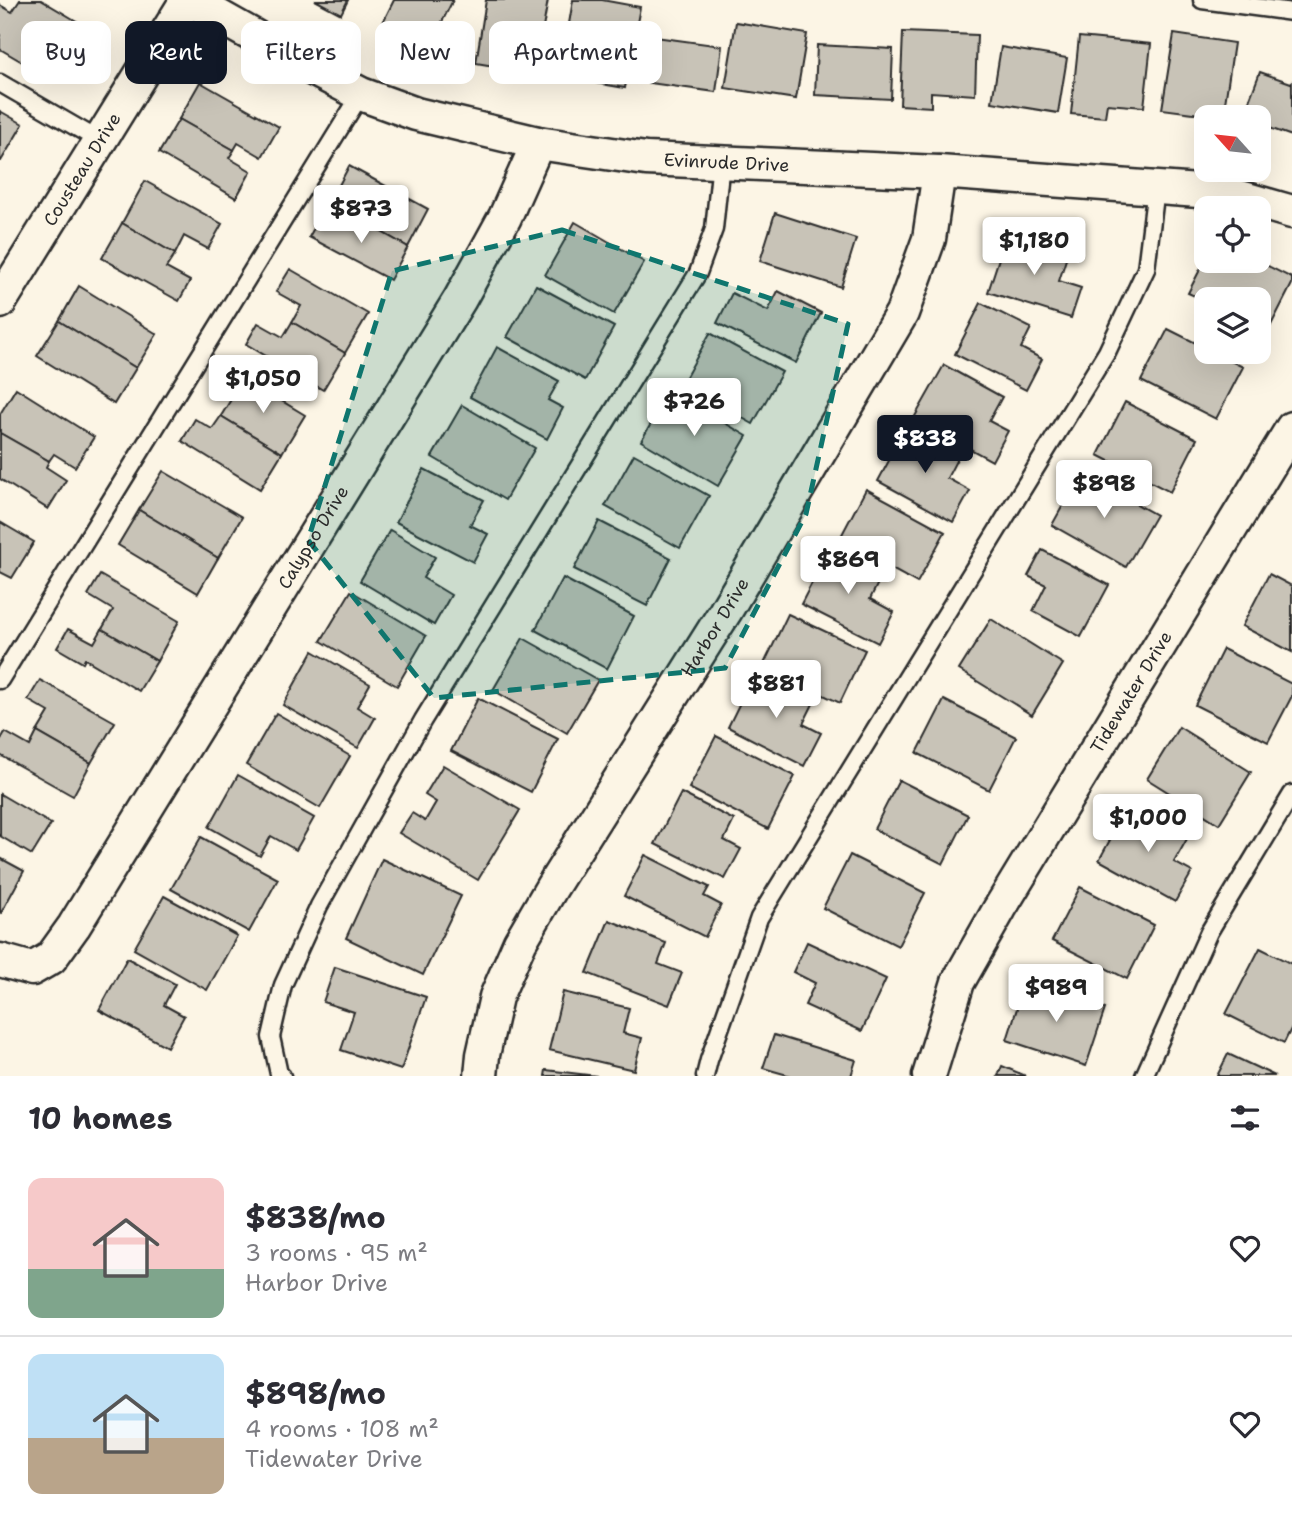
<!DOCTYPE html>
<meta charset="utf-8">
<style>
body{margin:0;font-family:"Shantell Sans",sans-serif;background:#f2f2f3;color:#2b2b33;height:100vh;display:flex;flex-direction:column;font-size:26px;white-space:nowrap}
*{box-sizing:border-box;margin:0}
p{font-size:23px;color:#7c7c81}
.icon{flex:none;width:38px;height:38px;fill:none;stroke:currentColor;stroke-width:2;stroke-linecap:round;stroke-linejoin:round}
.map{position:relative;height:1076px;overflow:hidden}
.sheet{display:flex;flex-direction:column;background:#fff;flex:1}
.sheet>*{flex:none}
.hud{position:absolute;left:21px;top:21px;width:700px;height:63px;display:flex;gap:14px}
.needle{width:46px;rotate:297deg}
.tools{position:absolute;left:1194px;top:105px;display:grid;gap:14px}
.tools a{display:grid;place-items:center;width:77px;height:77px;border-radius:14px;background:#fff;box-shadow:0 7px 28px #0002;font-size:35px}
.price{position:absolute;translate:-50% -60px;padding:0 16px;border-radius:7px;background:#fff;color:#222;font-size:23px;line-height:46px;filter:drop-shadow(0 2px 4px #0008)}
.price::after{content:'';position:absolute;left:50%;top:42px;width:21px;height:16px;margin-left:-10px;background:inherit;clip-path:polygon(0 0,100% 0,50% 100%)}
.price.selected{background:#111827;color:#fff}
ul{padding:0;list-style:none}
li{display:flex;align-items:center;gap:21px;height:175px;padding:0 28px}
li+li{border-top:2px solid #e1e1e2}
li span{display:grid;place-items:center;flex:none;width:196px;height:140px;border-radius:14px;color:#555}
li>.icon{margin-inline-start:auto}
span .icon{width:84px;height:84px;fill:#fffc;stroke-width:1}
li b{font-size:30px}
h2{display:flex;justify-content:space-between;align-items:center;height:84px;padding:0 28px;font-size:30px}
.pill{padding:0 24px;border-radius:14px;background:#fff;box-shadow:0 7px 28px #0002;font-size:24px;line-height:63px}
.pill.selected{background:#111827;color:#fff}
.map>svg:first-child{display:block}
</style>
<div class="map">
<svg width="1292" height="1076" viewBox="0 0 1292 1076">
<rect width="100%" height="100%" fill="#fcf5e5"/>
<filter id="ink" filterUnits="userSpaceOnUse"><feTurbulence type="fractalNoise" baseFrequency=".0143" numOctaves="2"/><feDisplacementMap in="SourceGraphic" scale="14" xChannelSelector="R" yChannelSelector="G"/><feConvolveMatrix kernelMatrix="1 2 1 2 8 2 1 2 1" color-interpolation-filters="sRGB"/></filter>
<g filter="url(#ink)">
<g fill="#c8c3b7" stroke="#2b2b2b" stroke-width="2">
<polygon points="20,0 41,0 85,26 53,80 0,49 0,5 12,12"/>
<polygon points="315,0 348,0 341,14"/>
<polygon points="394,0 453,0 429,48 382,24"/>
<polygon points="486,0 548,0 535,73 476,63"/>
<polygon points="573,0 602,0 640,7 625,88 560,77"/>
<polygon points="736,22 807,34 796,99 725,88"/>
<polygon points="903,32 977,35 975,95 931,92 931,107 900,105"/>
<polygon points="1174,34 1234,43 1223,117 1162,109"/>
<polygon points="648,36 722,46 716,92 642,82"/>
<polygon points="1079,37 1151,44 1144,107 1107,104 1105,117 1071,114"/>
<polygon points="817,45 893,49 891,99 815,95"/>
<polygon points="1001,47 1067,58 1058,113 992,102"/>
<polygon points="1260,72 1291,83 1292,82 1292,136 1258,124 1258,117 1243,117"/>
<polygon points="200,82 279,127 262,157 238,143 234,150 179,119"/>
<polygon points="0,111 23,124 1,161 0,161"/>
<polygon points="179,119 234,150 229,158 251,171 236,198 159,153"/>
<polygon points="349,166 428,209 408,247 353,216 362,199 338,187"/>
<polygon points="145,181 222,224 208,249 184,236 175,254 122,223"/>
<polygon points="775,213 856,239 841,287 760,261"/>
<polygon points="321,215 346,228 353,216 408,247 390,280 309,237"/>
<polygon points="575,222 644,262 614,314 545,275"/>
<polygon points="122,223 175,254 166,268 190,281 179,301 102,258"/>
<polygon points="1007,234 1068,253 1059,281 1081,288 1071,318 988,292"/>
<polygon points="1206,258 1206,261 1258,261 1292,278 1292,284 1267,333 1258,329 1258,299 1206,299 1206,301 1188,293"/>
<polygon points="290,269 368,314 345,353 292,322 301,306 276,292"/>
<polygon points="536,285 614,327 585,380 507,337"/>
<polygon points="79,286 157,334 136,368 59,321"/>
<polygon points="778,291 821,313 796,363 717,323 732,293 768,311"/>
<polygon points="981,303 1031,328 1021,348 1042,359 1026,390 955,354"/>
<polygon points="59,321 136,368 114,404 37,356"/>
<polygon points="292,322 345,353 323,390 246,344 258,323 283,337"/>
<polygon points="1168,329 1206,348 1206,352 1213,352 1243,367 1216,419 1141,381"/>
<polygon points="710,333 782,372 753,424 682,384"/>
<polygon points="497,347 559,381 548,400 563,408 547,439 470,397"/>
<polygon points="944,365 1002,397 989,421 1008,431 992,461 914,418"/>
<polygon points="244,378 305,415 282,453 221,416"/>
<polygon points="16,388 94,437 75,467 54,454 49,461 0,433 0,414"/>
<polygon points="670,391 747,436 718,486 641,441"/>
<polygon points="1125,402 1197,439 1170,492 1098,455"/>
<polygon points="462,405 535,448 505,500 432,457"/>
<polygon points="221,416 282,453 260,489 182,441 195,419 212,429"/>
<polygon points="907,427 959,455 947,478 970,491 953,522 878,481"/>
<polygon points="0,433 49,461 46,467 66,480 48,509 0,479"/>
<polygon points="634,454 709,496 680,548 605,506"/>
<polygon points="424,469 484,500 470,525 488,534 473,562 396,522"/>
<polygon points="163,471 242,517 218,558 139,510"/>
<polygon points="1081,473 1156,515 1126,567 1052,525"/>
<polygon points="866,489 945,532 917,583 839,540"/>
<polygon points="139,510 218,558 198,593 118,545"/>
<polygon points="599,521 671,558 647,606 574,569"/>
<polygon points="0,522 34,542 12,578 0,572"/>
<polygon points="390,530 435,557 423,578 451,595 434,625 360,581"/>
<polygon points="830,548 882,575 870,599 894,612 878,643 801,604"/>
<polygon points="1042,550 1109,585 1081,637 1033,611 1046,585 1028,576"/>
<polygon points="1269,574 1292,586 1292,652 1242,626"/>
<polygon points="100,575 179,621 157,661 102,629 113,610 88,595"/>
<polygon points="563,578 634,616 607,669 535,630"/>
<polygon points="351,591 426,636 397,686 321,641"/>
<polygon points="788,614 865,650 840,703 763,666"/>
<polygon points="991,619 1063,664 1032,715 959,670"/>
<polygon points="68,629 94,643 102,629 157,661 139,691 85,659 83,663 57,648"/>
<polygon points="523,638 598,680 567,733 493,690"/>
<polygon points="1223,649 1292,684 1292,696 1268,742 1195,705"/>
<polygon points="313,651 370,684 357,707 375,718 358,748 283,705"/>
<polygon points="754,674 813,704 803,724 821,733 804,766 728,727"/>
<polygon points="40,680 115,722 91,763 37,732 49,712 28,700"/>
<polygon points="478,698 558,739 531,792 451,751"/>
<polygon points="944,700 1016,737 989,790 917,753"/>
<polygon points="276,713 350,756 320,808 246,765"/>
<polygon points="1179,727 1251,772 1219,824 1147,779"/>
<polygon points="5,732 30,746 37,732 91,763 73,796 0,755 0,741"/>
<polygon points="716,736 795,776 768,829 689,788"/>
<polygon points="443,765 520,810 478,880 399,833 412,813 425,821 436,802 425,795"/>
<polygon points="238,775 314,818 296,850 271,836 260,856 209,827"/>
<polygon points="899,780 968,815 943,864 874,829"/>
<polygon points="681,793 734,820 724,840 741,849 725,879 655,844"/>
<polygon points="0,794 51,824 32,855 0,836"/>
<polygon points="1128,807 1187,839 1174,862 1192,872 1175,902 1099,860"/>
<polygon points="201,837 278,879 249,932 171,889"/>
<polygon points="645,855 709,887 704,896 721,905 705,937 624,896"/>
<polygon points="850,855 925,893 898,946 823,908"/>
<polygon points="0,858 24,871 1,913 0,912"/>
<polygon points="382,859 461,896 423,975 346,938"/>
<polygon points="1080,887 1154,925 1127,979 1052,941"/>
<polygon points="164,896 237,936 207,990 134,949"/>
<polygon points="609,920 666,943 658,964 682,973 669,1005 587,973"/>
<polygon points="807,942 886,979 862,1031 805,1005 815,983 793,972"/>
<polygon points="1260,948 1292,964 1292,1027 1284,1043 1226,1014"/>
<polygon points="127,958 175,984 164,1005 184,1016 167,1047 99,1010"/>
<polygon points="335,967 426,997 401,1070 341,1050 354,1012 323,1002"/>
<polygon points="1025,983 1105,1009 1086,1066 1007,1040"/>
<polygon points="563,992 629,1008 623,1033 642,1038 634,1070 549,1050"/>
<polygon points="774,1035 856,1060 851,1076 791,1076 763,1068"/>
<polygon points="1228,1054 1275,1076 1217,1076"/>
<polygon points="1002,1066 1026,1076 998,1076"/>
<polygon points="546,1070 597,1076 545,1076"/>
</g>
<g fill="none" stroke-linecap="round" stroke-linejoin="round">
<defs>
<g id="service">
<polyline points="1202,0 1292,12"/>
<polyline points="0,83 100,141"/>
<polyline points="0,680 361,94"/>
<polyline points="282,1076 279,1074 271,1037 283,985 319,906 423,720 698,273 714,229 721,162"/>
<polyline points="705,1076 709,1060 759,918 1107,352 1146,269 1156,188"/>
<polyline points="1144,1076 1209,932 1292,794"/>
</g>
<g id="minor">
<path id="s1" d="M190,0L309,67L361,94L416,114L538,143L646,159L939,172L1226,193L1292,212"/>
<path id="s2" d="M0,302L187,0"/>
<path id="s3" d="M0,960L32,969L51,958L74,926L460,299L505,217L538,143"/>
<path id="s4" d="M481,1076L483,1055L496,997L520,942L552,887L725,612L902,313L929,239L939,172"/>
<path id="s5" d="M929,1076L958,982L1000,908L1292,428"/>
</g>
</defs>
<use href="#service" stroke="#2b2b2b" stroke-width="21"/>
<use href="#minor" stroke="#2b2b2b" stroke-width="37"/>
<use href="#service" stroke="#fcf5e5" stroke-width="16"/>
<use href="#minor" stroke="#fcf5e5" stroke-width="32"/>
</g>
</g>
<path fill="#0f766e" fill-opacity="0.2" stroke="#0f766e" stroke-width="5" stroke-dasharray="14 9" stroke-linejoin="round" d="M562,230L848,324L806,514L725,668L434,698L308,540L392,271Z"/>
<g text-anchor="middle" stroke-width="5" stroke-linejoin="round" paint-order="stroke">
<g font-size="18" fill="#2b2b2b" stroke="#fcf5e5">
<text dy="6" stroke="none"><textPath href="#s1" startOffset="569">Evinrude Drive</textPath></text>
<text dy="6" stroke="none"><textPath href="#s2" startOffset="156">Cousteau Drive</textPath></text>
<text dy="6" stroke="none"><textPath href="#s3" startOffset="551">Calypso Drive</textPath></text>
<text dy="6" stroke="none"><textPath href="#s4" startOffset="511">Harbor Drive</textPath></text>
<text dy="6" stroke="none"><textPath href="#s5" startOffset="436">Tidewater Drive</textPath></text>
</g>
</g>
</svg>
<div class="tools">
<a><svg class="needle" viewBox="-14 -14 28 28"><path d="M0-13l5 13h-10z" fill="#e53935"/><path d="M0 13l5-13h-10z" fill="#7c7c81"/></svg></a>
<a><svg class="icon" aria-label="locate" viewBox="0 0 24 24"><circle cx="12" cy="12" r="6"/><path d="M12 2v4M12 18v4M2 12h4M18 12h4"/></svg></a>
<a><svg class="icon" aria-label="layers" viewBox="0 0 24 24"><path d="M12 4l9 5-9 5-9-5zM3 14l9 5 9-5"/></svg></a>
</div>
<b class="price" style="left:361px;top:245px">$873</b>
<b class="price" style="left:1034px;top:277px">$1,180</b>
<b class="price" style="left:263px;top:415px">$1,050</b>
<b class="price" style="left:694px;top:438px">$726</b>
<b class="price selected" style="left:925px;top:475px">$838</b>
<b class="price" style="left:1104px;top:520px">$898</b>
<b class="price" style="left:848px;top:596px">$869</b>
<b class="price" style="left:776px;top:720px">$881</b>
<b class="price" style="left:1148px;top:854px">$1,000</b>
<b class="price" style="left:1056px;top:1024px">$989</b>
<div class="hud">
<a class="pill">Buy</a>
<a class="pill selected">Rent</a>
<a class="pill">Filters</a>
<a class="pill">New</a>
<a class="pill">Apartment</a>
</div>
</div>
<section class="sheet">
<h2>10 homes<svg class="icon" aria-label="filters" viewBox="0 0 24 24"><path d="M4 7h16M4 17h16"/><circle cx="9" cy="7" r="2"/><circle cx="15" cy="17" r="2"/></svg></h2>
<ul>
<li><span style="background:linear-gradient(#f6c9c9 65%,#7fa58c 0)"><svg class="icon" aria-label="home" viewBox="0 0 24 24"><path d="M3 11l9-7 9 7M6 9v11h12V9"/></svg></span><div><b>$838/mo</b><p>3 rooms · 95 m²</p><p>Harbor Drive</p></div><svg class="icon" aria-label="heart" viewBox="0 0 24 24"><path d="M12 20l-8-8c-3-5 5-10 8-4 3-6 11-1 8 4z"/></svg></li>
<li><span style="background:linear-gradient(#bfe0f5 60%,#b9a48a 0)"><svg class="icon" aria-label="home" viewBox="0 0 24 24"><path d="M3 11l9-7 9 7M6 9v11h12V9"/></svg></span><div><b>$898/mo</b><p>4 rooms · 108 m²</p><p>Tidewater Drive</p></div><svg class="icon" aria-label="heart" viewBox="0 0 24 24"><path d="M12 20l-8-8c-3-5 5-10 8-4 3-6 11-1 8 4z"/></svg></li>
</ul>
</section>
